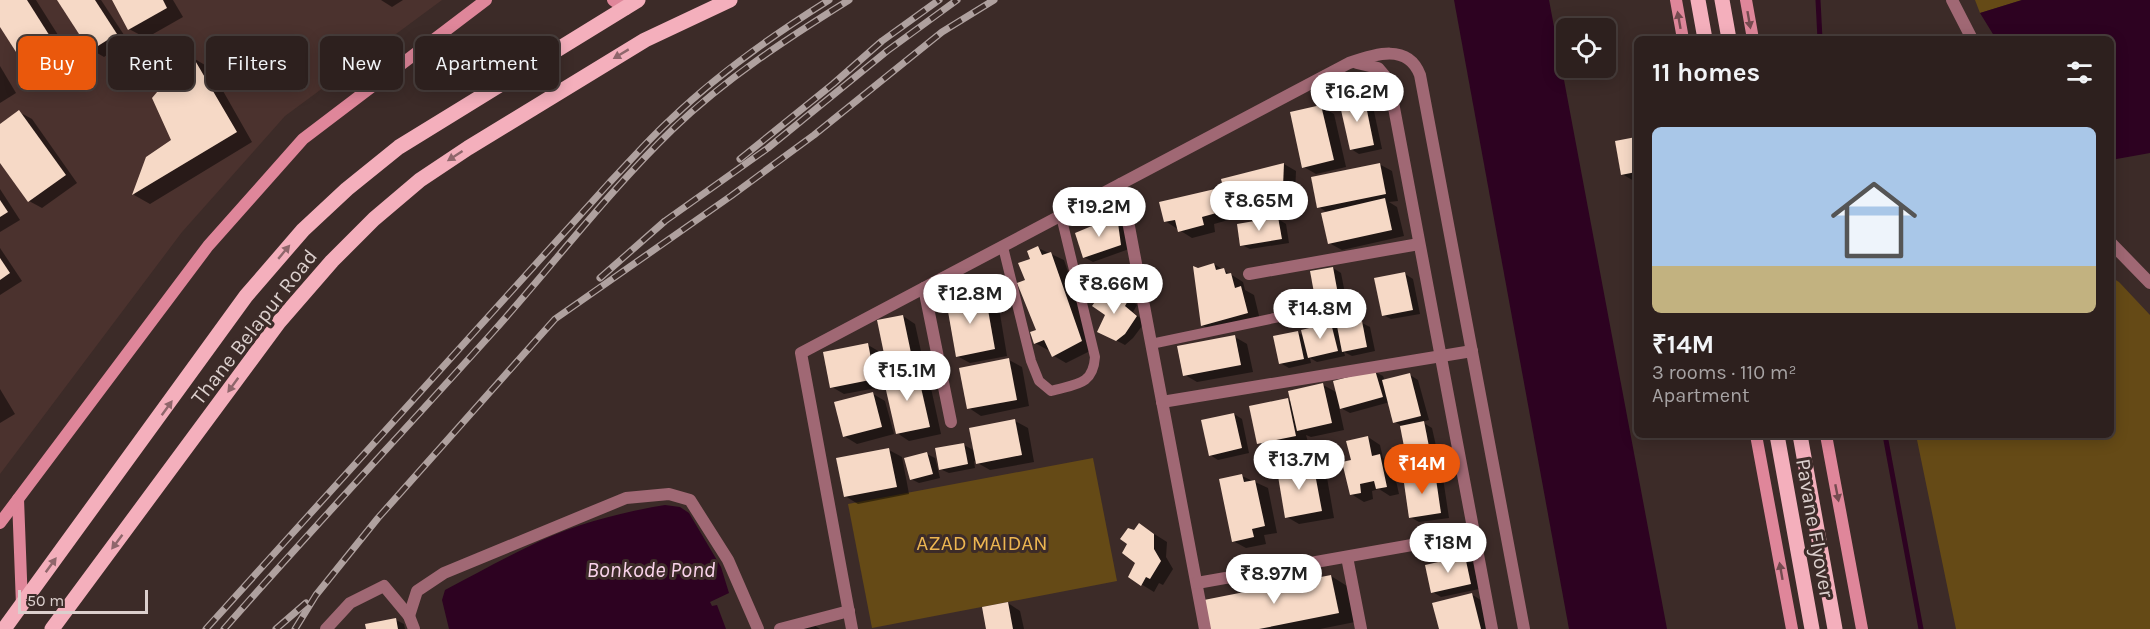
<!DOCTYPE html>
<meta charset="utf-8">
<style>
body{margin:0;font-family:Karla,sans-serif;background:#392d2b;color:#f1f3f6;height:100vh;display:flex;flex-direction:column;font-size:22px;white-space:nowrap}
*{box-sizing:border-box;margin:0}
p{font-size:20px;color:#a7a3a4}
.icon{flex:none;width:33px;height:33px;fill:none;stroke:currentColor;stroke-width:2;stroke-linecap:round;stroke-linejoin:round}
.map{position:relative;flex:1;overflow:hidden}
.sheet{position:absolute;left:1634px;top:36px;width:480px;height:402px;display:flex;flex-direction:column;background:#2d201e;border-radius:9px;box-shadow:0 3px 15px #0003,0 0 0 2px #483e3c}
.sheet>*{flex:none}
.guide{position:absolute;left:18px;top:36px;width:570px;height:54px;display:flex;gap:12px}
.tools{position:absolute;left:1556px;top:18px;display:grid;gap:12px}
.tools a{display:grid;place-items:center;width:60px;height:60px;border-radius:9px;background:#2d201e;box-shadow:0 3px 15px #0003,0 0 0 2px #483e3c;font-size:30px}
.scale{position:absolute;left:18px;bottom:15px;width:130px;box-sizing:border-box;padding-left:6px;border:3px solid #dbcfcd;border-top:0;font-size:16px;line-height:21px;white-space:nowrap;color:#dbcfcd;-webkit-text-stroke:4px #3c2b28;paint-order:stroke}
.price{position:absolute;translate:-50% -51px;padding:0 14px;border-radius:21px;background:#fff;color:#222;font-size:20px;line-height:39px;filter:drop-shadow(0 2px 3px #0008)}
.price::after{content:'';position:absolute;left:50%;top:36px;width:18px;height:14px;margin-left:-9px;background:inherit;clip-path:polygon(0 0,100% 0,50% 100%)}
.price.current{background:#ea580c;color:#fff}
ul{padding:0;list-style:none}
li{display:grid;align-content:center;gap:12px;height:318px;padding:0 18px}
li+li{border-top:2px solid #483e3c}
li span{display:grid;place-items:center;height:186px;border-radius:9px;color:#555}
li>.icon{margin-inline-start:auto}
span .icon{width:108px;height:108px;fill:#fffc;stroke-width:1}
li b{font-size:26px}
h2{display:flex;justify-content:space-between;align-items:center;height:72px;padding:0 18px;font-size:26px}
.chip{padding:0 21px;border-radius:9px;background:#2d201e;box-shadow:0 3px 15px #0003,0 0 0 2px #483e3c;font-size:21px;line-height:54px}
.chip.current{background:#ea580c;color:#fff}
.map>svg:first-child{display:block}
</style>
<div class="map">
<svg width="2150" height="629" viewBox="0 0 2150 629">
<rect width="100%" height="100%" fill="#3c2b28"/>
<polygon fill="#4b322e" points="0,0 442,0 285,116 182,232 0,474"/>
<g fill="#654a16">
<polygon points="1975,0 2022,0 1980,13"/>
<polygon points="2111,277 2119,282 2150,315 2150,629 1956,629 1916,435 2110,435"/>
<polygon points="1093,458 1117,581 872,628 848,504"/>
</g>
<g fill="#2d0221">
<polygon points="1454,0 1549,0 1667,629 1569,629"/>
<polygon points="2022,0 2150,0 2150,153 2111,160 2110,39 1996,39 1980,13"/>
<path d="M665,505L680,507L689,513L721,567L729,593L710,602L712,606L717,605L726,629H449L442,600L445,590C477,573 508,556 540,541C579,523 623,512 665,505Z"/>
</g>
<g fill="#0007">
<polygon points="0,0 36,0 80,70 51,89 35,79 0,24"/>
<polygon points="58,0 101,0 128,41 104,57 92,50"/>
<polygon points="113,0 173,0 183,17 146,38 129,29"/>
<polygon points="381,0 403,0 392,7"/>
<polygon points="193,58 210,68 252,142 150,204 134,195 147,158 173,141"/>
<polygon points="0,66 16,93 0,103"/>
<polygon points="1364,97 1372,102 1382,149 1359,154 1351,149"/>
<polygon points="1321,107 1334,114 1346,167 1316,174 1304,167"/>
<polygon points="19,112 32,119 77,183 42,208 29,201 0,160 0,126"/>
<polygon points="1636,139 1636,181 1634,181 1622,174 1617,142"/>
<polygon points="1284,164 1296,171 1295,194 1241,208 1228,201 1232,219 1214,224 1215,232 1192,238 1165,221 1215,191 1228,198"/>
<polygon points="1379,164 1392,171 1398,201 1389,202 1397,207 1404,236 1342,250 1329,243 1328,213 1319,207"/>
<polygon points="0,189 20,220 0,232"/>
<polygon points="1111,219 1126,229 1129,249 1093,262 1084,257"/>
<polygon points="1278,219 1286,224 1289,243 1250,249 1242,245"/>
<polygon points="0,248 22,281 0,295"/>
<polygon points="1038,248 1064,260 1094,349 1066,363 1054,356 1050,349 1048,350 1035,343 1037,331 1027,281 1032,260"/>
<polygon points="1214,264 1243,282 1245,290 1254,295 1260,320 1215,332 1202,325 1198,270"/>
<polygon points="1333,268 1341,273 1348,309 1327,313 1318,308"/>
<polygon points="1405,274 1413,279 1420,314 1391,319 1383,315"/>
<polygon points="1119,292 1137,305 1133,312 1145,322 1133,338 1125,345 1108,336 1106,300 1114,298"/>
<polygon points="985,295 998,302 1007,356 970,363 957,356"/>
<polygon points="903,316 915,324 926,374 923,375 929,379 941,434 909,441 897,433 887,386 844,394 832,387 868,345 880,352 886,378 896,376 889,372"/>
<polygon points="1362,323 1370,327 1375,351 1352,356 1344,352 1345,356 1317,362 1310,358 1311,363 1289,368 1280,363 1297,332 1304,336 1331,324 1339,329"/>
<polygon points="1235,337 1247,344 1253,372 1197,382 1185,375"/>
<polygon points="1009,360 1022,367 1029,406 981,416 969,408"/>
<polygon points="1375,372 1383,376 1385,381 1410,375 1418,380 1429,420 1422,422 1432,428 1440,464 1416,469 1416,472 1440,467 1441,471 1434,473 1443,478 1449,518 1419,522 1410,517 1419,476 1410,471 1402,426 1395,422 1390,402 1350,413 1339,407 1344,430 1311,437 1306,435 1308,442 1271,450 1259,443 1287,399 1292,402 1323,385 1338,393"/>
<polygon points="0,389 15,414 0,423"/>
<polygon points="873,394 885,401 894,434 857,444 844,436"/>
<polygon points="1234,414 1242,419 1249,453 1218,460 1210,455"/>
<polygon points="1015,421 1028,428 1034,462 990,470 974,461 975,468 949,473 940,469 964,445 975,451"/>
<polygon points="1368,437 1380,445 1383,458 1392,463 1399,494 1390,496 1379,489 1372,491 1373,499 1364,502 1351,494 1352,461"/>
<polygon points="889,450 902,457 909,494 858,504 845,496"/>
<polygon points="927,454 935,458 940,478 919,483 911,479"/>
<polygon points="1313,465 1326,472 1334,518 1299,524 1287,517"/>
<polygon points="1242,476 1268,488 1277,533 1264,535 1266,544 1246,548 1233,541"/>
<polygon points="1140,525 1167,542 1166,557 1173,569 1163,585 1159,583 1154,592 1141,584 1137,563 1135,532"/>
<polygon points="1465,558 1473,563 1479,589 1441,597 1433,592"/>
<polygon points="1331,576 1347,586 1355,622 1320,629 1211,629"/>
<polygon points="1471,594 1484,602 1491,629 1440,629"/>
<polygon points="1008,603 1020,611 1024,629 987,629"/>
<polygon points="396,620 404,624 405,629 367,629"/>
<polygon points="814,625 820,629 803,629"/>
</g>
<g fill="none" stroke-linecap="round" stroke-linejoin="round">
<g stroke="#2d0221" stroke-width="5">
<polyline points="1818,0 1820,39"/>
<polyline points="1885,435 1921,629"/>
</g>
</g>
<g fill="#f6d9c6">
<polygon points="0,0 27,0 65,60 34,80 0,27"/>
<polygon points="57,0 95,0 117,34 90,51"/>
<polygon points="112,0 163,0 167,8 128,30"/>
<polygon points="193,57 237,132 132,195 146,157 171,140 152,98 180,65"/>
<polygon points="1364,96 1374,145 1350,150 1339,101"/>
<polygon points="1321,105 1334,160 1302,168 1290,112"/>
<polygon points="19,110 66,175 28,202 0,163 0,124"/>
<polygon points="1636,137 1636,172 1621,175 1615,141"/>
<polygon points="1284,163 1283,187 1227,202 1221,179"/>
<polygon points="1380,163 1386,194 1317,208 1311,177"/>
<polygon points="1215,189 1220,212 1202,217 1204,225 1178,232 1175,220 1164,222 1159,202"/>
<polygon points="1385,198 1392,230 1328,244 1321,213"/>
<polygon points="0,200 8,212 0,217"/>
<polygon points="1278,217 1282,239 1240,246 1237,224"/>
<polygon points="1111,218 1118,223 1121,245 1083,258 1075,233"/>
<polygon points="1038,246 1042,255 1051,252 1082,341 1052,357 1044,340 1034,344 1030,332 1036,330 1017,283 1025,280 1018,263 1030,259 1027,251"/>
<polygon points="0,258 10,273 0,280"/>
<polygon points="1214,263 1216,270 1224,268 1226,274 1231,273 1235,288 1241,286 1248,313 1201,326 1193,266 1198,268"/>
<polygon points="1333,267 1340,305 1317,309 1310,271"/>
<polygon points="1405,272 1413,310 1382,316 1374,278"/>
<polygon points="1119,290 1129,299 1125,306 1137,316 1125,334 1116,341 1097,332 1105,315 1092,306 1100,295 1105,298 1106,291 1114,296"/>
<polygon points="985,293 995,349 956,357 946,300"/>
<polygon points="903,315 914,367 888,373 877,320"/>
<polygon points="1362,321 1367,347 1342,352 1337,326"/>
<polygon points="1331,323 1338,351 1308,358 1301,330"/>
<polygon points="1298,331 1304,359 1279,364 1273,336"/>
<polygon points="1235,335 1241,365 1183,376 1177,346"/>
<polygon points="868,343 875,379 830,388 823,352"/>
<polygon points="1009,358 1017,400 967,409 959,368"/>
<polygon points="917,370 930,427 896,434 883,377"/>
<polygon points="1375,370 1383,397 1340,409 1333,381"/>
<polygon points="1410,373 1421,416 1393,423 1382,380"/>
<polygon points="1323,383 1332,423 1297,431 1288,391"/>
<polygon points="873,392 882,427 843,437 834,402"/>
<polygon points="1288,398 1296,436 1257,444 1249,406"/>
<polygon points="1234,413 1242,448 1209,456 1201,420"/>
<polygon points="1015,419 1022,455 976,464 969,428"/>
<polygon points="1424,421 1433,467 1409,472 1400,426"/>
<polygon points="1368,436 1372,456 1380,454 1387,487 1376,489 1374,481 1360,484 1361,493 1350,495 1342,462 1351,460 1346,441"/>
<polygon points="964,443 968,464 939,470 935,448"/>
<polygon points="889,448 897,487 844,497 836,458"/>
<polygon points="927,452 933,474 910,480 904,458"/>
<polygon points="1313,463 1322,511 1285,518 1277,470"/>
<polygon points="1435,472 1441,513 1409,518 1403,476"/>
<polygon points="1242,474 1244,482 1255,480 1265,526 1252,529 1254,537 1232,542 1219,479"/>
<polygon points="1139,523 1154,534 1154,549 1161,561 1150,579 1146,577 1141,586 1128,577 1135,563 1122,553 1127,544 1120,539 1128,528 1134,530"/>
<polygon points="1465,556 1471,584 1431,593 1425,565"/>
<polygon points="1331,575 1339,613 1259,629 1210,629 1204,600"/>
<polygon points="1472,593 1481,629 1439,629 1432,603"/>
<polygon points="1008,602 1013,629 986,629 982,607"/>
<polygon points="396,618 398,629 366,629 365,624"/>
</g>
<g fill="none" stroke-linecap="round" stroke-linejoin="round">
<g stroke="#a06874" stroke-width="10">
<path d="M1003,247L1031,361L1039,381L1051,391C1075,384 1093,386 1095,357L1061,216"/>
<polyline points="1151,344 1303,312"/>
</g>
<g stroke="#a06874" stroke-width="12">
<polyline points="1952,0 1972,39"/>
<polyline points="1357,63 1378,68 1389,81 1492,629"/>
<polyline points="1121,184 1205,629"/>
<polyline points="2110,242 2150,283"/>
<polyline points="1249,274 1419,244"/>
<polyline points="924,288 951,422"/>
<polyline points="1162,402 1472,351"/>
<polyline points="1347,557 1361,629"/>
<polyline points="1197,583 1474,534"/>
<polyline points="409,616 417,591 444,573 626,498 669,494 690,500 728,560 758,629"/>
<polyline points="326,629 350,603 384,586 409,616 414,629"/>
<polyline points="780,629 849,611"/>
<path d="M852,629L801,353L1349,63C1375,54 1408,43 1420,75L1524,629"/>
</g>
<g stroke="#df869a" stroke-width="12">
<polyline points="613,0 626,9"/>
<polyline points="1676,0 1683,39"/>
<polyline points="1746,0 1753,39"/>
<polyline points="1756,435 1792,629"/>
<polyline points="1826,435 1862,629"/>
<polyline points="18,499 22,605"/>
<polyline points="0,523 208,246 303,139 486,0"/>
</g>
<g stroke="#f4afbc" stroke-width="15">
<polyline points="1698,0 1705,39"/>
<polyline points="1722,0 1729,39"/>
<polyline points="1777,435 1812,629"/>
<polyline points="1800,435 1835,629"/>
<polyline points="4,629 246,296 303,230 347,189 399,147 638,0"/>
<polyline points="52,629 279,322 332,261 374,219 420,180 468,148 645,40 730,0"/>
</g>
<defs>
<g id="rail">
<polyline points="740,159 833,84 882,41 939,0"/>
<polyline points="600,278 665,221 768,148 887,51 957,0"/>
<path d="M206,629L610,182C630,161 650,138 671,119C719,73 773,35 829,0"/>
<path d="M224,629C312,529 403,432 492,333C553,265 608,192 673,129C725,79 788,38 849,0"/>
<polyline points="276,629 306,603"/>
<polyline points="295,629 316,595 378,518 555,319 731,196 814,135 942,32 994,0"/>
</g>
</defs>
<use href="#rail" stroke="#afa19f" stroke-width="7"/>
<use href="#rail" stroke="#3c2b28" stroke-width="4.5" stroke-dasharray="14" stroke-linecap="butt"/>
</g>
<defs><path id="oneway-solid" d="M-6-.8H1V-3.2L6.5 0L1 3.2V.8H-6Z" transform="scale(1.5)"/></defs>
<g fill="#754b50">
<use href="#oneway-solid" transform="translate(1679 20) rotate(-100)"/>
<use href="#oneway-solid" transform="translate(1749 20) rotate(80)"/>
<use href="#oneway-solid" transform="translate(1837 493) rotate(79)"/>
<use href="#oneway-solid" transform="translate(1781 571) rotate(-100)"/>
</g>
<g fill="#8f666b">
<use href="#oneway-solid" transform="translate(621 54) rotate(149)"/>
<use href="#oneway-solid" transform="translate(455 156) rotate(147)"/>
<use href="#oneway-solid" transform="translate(284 252) rotate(-50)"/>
<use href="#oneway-solid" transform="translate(233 385) rotate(126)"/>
<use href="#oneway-solid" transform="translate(167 408) rotate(-54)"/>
<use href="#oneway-solid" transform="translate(117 542) rotate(127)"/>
<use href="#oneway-solid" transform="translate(51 565) rotate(-54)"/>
</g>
<g text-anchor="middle" stroke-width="6" stroke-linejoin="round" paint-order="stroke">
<g font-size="21" fill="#dbcfcd" stroke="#3c2b28">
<text transform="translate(254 327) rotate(-52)" y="7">Thane Belapur Road</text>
<text transform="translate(1815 528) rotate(80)" y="7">Pavane Flyover</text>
</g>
<g font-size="21" fill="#edb651" stroke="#3c2b28">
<text x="982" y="550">AZAD MAIDAN</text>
</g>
<g font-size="22" font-style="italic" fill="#f9d2ea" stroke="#3c2b28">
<text x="651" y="577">Bonkode Pond</text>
</g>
</g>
</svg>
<div class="tools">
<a><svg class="icon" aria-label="locate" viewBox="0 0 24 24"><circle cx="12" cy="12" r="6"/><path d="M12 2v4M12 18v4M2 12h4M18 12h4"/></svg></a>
</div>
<div class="scale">50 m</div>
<b class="price" style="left:1357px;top:123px">₹16.2M</b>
<b class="price" style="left:1259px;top:232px">₹8.65M</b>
<b class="price" style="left:1099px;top:238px">₹19.2M</b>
<b class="price" style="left:1114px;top:315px">₹8.66M</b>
<b class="price" style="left:970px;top:325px">₹12.8M</b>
<b class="price" style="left:1320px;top:340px">₹14.8M</b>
<b class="price" style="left:907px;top:402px">₹15.1M</b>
<b class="price" style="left:1299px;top:491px">₹13.7M</b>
<b class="price current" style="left:1422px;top:495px">₹14M</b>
<b class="price" style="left:1448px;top:574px">₹18M</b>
<b class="price" style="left:1274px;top:605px">₹8.97M</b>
<div class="guide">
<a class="chip current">Buy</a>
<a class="chip">Rent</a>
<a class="chip">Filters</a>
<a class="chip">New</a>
<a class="chip">Apartment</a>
</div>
<section class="sheet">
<h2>11 homes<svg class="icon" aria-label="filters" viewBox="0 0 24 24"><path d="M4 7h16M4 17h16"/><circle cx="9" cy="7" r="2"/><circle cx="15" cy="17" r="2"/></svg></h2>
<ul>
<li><span style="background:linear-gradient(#a9c7e8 75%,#c2b280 0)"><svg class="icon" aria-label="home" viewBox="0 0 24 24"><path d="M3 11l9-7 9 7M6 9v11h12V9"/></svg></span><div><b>₹14M</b><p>3 rooms · 110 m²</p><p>Apartment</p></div></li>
</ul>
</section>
</div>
